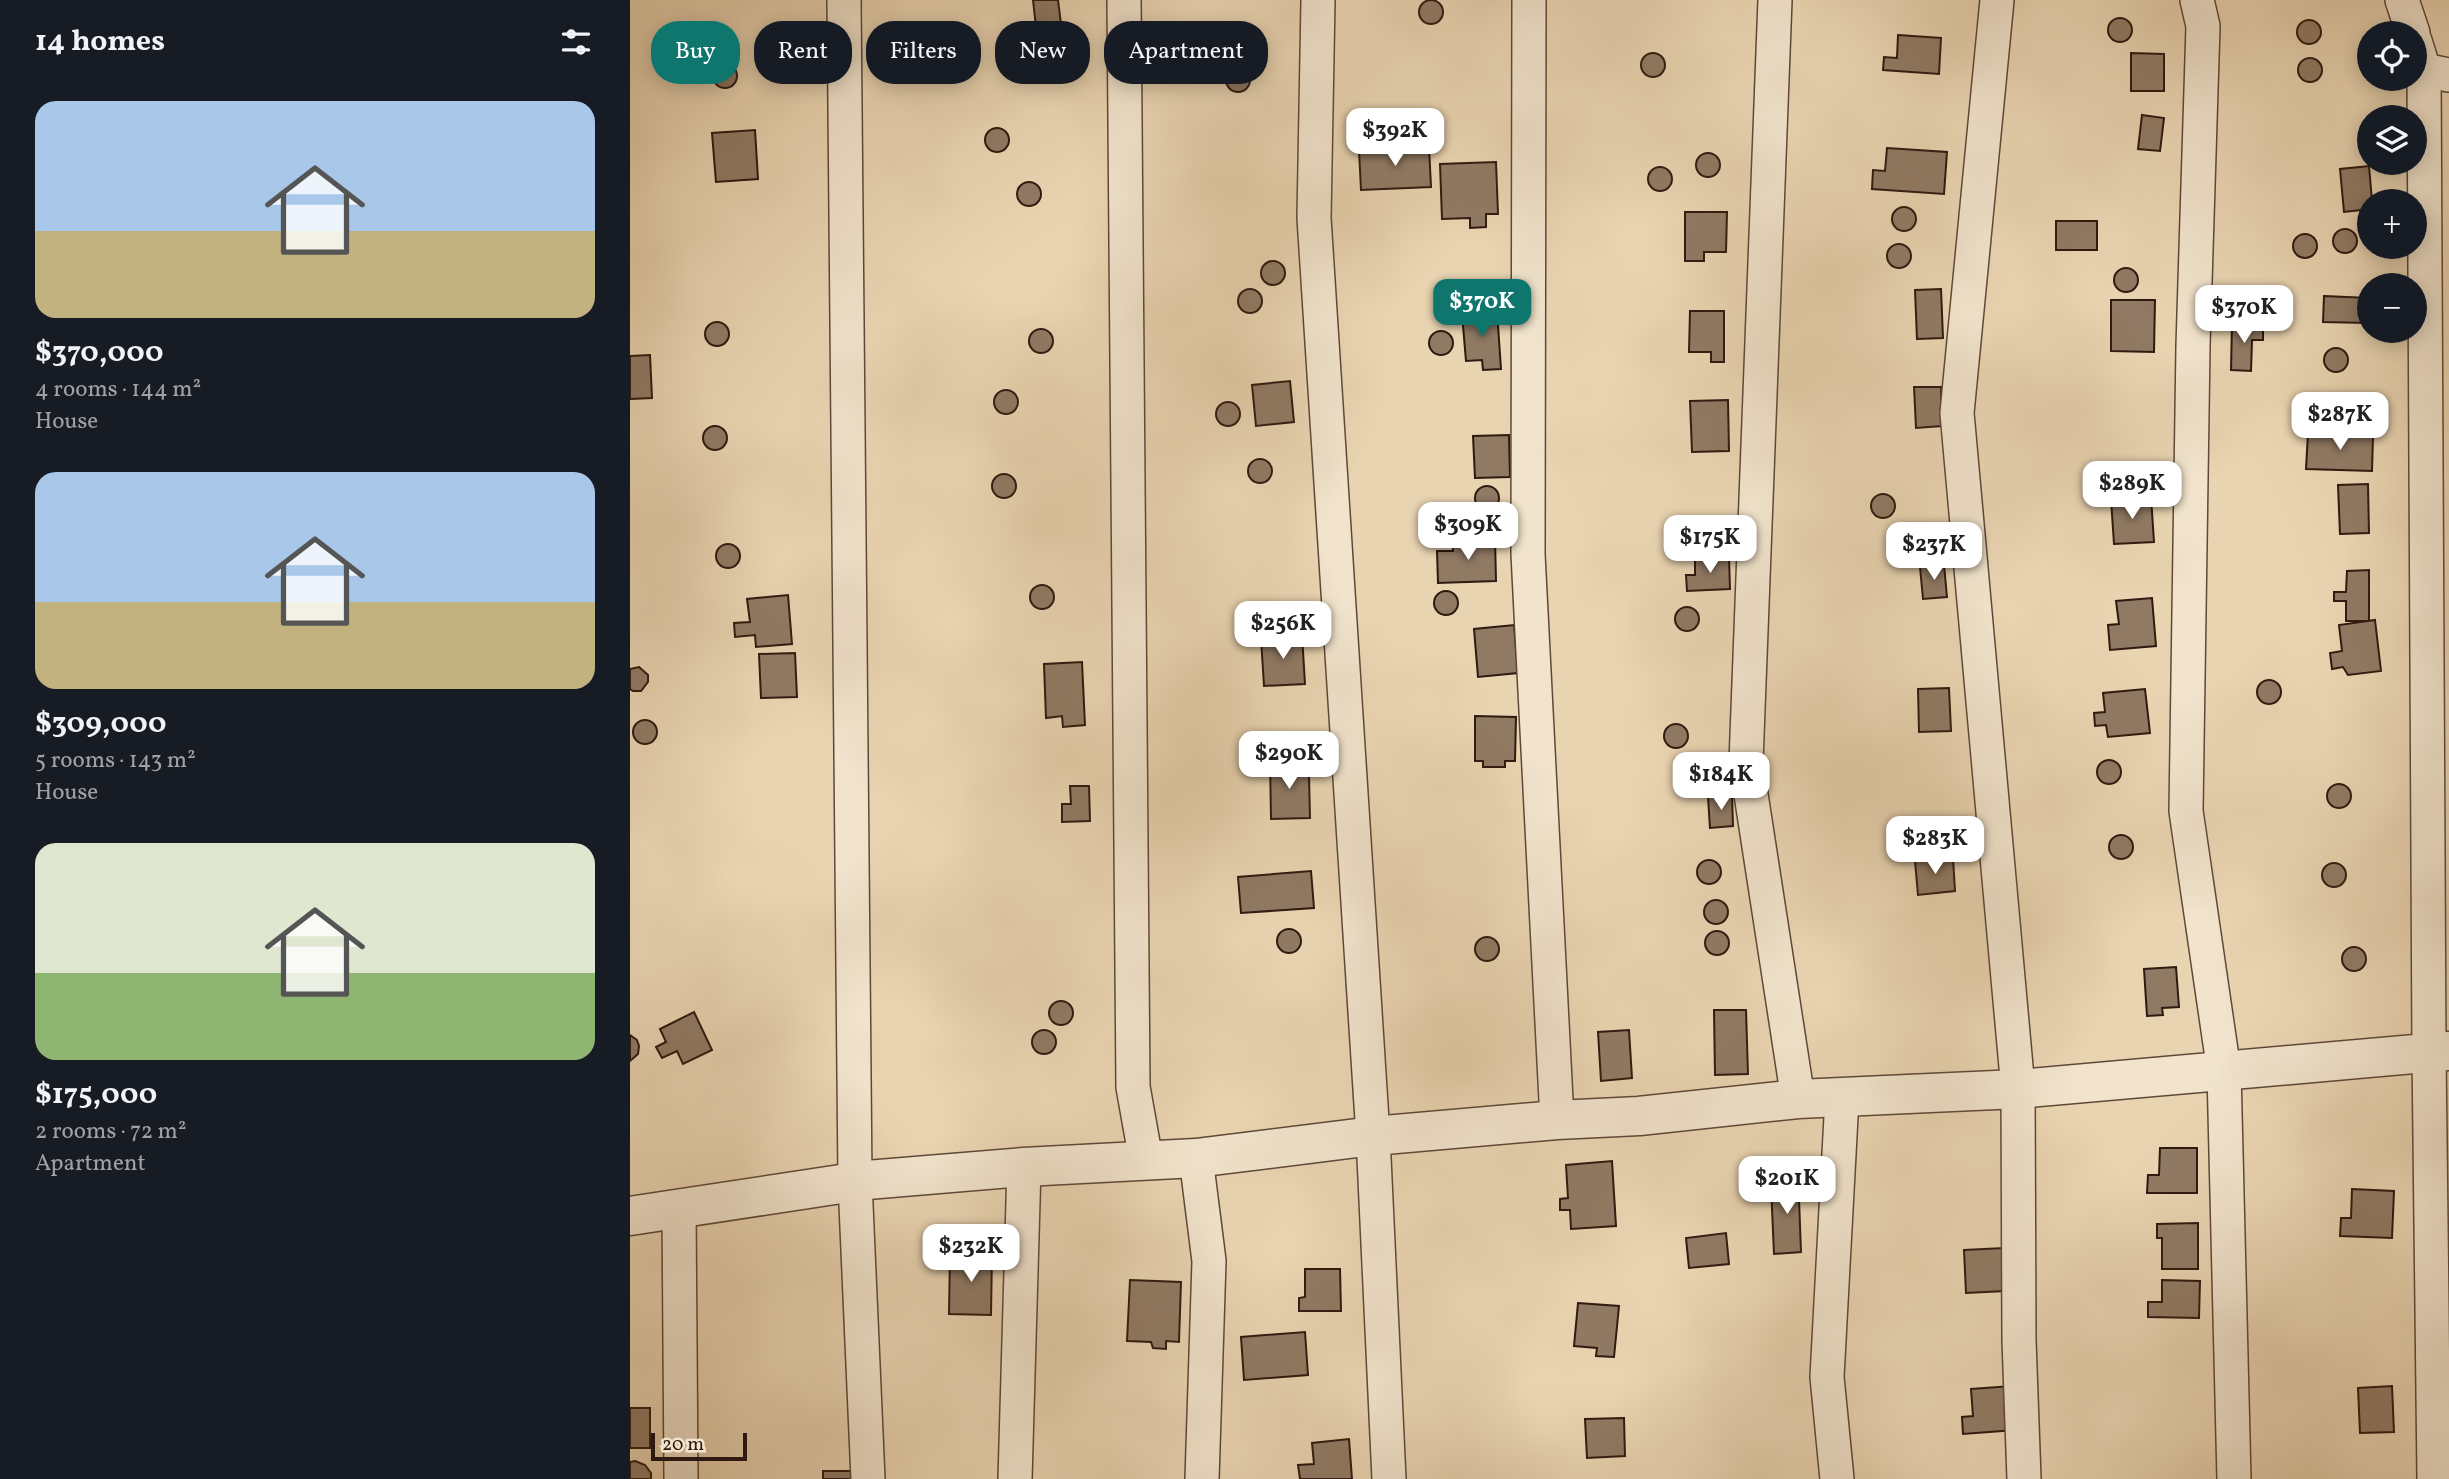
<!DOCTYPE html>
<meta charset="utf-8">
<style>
body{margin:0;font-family:Vollkorn,serif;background:#20242c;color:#f1f3f6;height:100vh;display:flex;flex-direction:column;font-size:26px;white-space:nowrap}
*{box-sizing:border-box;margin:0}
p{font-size:23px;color:#9ea1a6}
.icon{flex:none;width:38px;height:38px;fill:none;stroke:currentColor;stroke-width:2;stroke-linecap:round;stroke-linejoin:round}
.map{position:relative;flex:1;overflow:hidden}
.side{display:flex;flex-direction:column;background:#171b24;width:630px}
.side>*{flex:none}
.hud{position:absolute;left:21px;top:21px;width:665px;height:63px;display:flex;gap:14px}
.buttons{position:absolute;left:1727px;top:21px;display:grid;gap:14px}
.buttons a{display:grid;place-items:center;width:70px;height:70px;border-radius:50%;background:#171b24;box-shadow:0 4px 18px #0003;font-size:35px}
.scale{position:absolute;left:21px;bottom:18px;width:96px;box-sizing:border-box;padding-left:7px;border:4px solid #301910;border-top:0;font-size:19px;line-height:24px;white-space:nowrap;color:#301910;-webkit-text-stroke:5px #f1e3cc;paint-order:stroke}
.price{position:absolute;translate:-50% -60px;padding:0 16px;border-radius:14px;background:#fff;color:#222;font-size:23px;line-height:46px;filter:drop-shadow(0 2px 4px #0008)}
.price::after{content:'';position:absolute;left:50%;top:42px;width:21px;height:16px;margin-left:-10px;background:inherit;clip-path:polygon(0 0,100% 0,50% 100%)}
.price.selected{background:#0f766e;color:#fff}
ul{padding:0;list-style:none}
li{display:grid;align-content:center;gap:14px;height:371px;padding:0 35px}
li span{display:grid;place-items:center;height:217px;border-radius:21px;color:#555}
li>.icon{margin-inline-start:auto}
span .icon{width:126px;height:126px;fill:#fffc;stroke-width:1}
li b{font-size:30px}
h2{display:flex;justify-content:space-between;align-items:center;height:84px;padding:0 35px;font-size:30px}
.chip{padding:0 24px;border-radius:28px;background:#171b24;box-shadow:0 4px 18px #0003;font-size:24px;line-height:63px}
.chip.selected{background:#0f766e;color:#fff}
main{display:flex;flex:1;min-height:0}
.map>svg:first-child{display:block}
</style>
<main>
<section class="side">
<h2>14 homes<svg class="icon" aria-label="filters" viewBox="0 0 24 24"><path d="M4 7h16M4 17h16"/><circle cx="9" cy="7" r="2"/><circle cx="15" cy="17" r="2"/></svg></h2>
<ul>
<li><span style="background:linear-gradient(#a9c7e8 60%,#c2b280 0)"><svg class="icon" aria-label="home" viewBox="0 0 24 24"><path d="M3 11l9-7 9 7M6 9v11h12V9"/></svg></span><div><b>$370,000</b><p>4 rooms · 144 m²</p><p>House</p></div></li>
<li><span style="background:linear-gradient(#a9c7e8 60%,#c2b280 0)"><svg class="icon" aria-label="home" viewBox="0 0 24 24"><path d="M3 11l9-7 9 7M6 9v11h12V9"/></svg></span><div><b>$309,000</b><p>5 rooms · 143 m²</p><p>House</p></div></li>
<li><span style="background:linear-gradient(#dfe7d0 60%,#8fb573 0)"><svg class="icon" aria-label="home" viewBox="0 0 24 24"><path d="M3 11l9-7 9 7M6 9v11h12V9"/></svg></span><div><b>$175,000</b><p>2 rooms · 72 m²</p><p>Apartment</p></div></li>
</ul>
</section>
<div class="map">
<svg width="1819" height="1479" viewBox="0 0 1819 1479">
<rect width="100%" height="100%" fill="#e9d4b1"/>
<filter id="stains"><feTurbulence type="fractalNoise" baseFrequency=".00286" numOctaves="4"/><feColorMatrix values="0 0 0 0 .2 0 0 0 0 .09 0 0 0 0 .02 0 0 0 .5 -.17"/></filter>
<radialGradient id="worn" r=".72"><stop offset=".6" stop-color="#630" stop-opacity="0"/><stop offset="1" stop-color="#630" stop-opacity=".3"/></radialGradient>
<g fill="#907a64" stroke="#301910" stroke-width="2">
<polygon points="403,0 428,0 431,24 406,27"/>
<circle cx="801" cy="12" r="12"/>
<circle cx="1490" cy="30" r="12"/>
<circle cx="1679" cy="32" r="12"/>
<polygon points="1268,35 1311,38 1309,74 1253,70 1254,57 1267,58"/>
<circle cx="1023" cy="65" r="12"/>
<polygon points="1501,53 1534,54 1534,91 1501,91"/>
<circle cx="1680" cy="70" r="12"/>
<circle cx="95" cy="76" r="12"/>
<circle cx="608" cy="80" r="12"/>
<polygon points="1512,115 1534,118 1530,151 1508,149"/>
<circle cx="367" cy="140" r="12"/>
<polygon points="125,130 128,179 86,182 82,133"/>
<polygon points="799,147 801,187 731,190 729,150"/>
<polygon points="1257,148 1317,152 1314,194 1242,189 1243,170 1255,171"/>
<circle cx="1078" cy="165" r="12"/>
<polygon points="866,162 868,214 856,214 856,227 840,228 840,218 812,219 810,164"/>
<polygon points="1739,166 1742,201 1740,201 1740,209 1714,212 1710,169"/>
<circle cx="1030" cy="179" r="12"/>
<circle cx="399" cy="194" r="12"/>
<circle cx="1274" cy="219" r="12"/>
<polygon points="1055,212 1097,212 1096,252 1074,252 1074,261 1055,261"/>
<rect x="1426" y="221" width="41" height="29"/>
<circle cx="1715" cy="241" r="12"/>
<circle cx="1675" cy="246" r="12"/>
<circle cx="1269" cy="256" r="12"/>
<circle cx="643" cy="273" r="12"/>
<circle cx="1496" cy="280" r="12"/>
<circle cx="620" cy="301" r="12"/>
<polygon points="1311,289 1313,338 1287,339 1285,290"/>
<polygon points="1694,296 1739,298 1738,323 1693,322"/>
<polygon points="1481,300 1525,300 1524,352 1481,351"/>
<polygon points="867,311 871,369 853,370 852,360 836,361 832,314"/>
<polygon points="1060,311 1094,311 1094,362 1081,362 1081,352 1059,352"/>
<circle cx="87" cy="334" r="12"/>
<polygon points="1602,324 1633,324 1633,340 1622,340 1621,371 1601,370"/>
<circle cx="411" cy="341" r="12"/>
<circle cx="811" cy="343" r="12"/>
<circle cx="1706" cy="360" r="12"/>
<polygon points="20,355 22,398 0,399 0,356"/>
<polygon points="660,381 664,422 626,426 622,385"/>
<polygon points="1284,387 1311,387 1312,426 1286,428"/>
<circle cx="376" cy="402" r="12"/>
<polygon points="1098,400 1099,451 1062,452 1060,401"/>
<circle cx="598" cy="414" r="12"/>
<circle cx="1699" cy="418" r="12"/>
<circle cx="85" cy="438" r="12"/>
<polygon points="1678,433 1743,436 1742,471 1676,469"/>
<polygon points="879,435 880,477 845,478 843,436"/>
<circle cx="630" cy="471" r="12"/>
<circle cx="374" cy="486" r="12"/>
<polygon points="1738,484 1739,533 1710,534 1708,485"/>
<circle cx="857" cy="498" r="12"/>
<circle cx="1253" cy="506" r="12"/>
<polygon points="1521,497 1524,542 1484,544 1481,499"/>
<circle cx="1069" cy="530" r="12"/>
<polygon points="865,538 866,581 808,583 807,551 823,551 822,539"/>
<circle cx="98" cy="556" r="12"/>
<polygon points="1099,557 1100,589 1057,591 1056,575 1065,575 1065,558"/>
<polygon points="1314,565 1317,597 1293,599 1290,567"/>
<polygon points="1739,570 1739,621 1716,621 1716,601 1704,601 1704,592 1716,592 1717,571"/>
<circle cx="412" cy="597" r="12"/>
<circle cx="816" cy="603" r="12"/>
<polygon points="158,595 162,644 126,647 125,635 105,637 104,623 120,622 117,599"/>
<polygon points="1522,598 1526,646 1480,650 1478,625 1489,624 1486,601"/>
<circle cx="1057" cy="619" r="12"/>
<polygon points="1745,620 1751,671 1718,675 1713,667 1702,669 1700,653 1712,651 1709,625"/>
<polygon points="884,625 888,673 848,677 844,629"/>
<polygon points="672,635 675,684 634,686 631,638"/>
<polygon points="165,653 167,697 131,698 129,654"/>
<polygon points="452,662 455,725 433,727 432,716 416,718 414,664"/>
<polygon points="9,667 18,675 18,682 11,691 3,691 0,689 0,669"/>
<circle cx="1639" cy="692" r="12"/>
<polygon points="1319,688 1321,731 1289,732 1288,689"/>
<polygon points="1515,689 1520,733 1478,737 1476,725 1465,726 1464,713 1475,712 1473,693"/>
<polygon points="845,716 886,717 885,761 875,761 875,767 853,767 853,761 845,761"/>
<circle cx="15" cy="732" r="12"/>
<circle cx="1046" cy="736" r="12"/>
<polygon points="667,759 667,775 679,775 680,818 641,819 640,760"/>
<circle cx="1479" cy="772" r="12"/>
<circle cx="1709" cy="796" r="12"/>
<polygon points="440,786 459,786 460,821 432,822 432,804 441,804"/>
<polygon points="1102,796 1103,826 1080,828 1078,797"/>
<circle cx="1491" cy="847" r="12"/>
<polygon points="1323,858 1325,891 1288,895 1285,861"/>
<circle cx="1079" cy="872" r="12"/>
<circle cx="1704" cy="875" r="12"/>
<polygon points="681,871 684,908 611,913 608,877"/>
<circle cx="1086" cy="912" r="12"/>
<circle cx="659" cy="941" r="12"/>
<circle cx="1087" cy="943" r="12"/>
<circle cx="857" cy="949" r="12"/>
<circle cx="1724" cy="959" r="12"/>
<polygon points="1546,967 1549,1007 1532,1008 1533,1015 1517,1016 1514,969"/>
<circle cx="431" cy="1013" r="12"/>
<polygon points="1084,1010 1116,1010 1118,1074 1085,1075"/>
<polygon points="64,1012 82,1050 53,1064 47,1051 32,1058 26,1047 36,1042 30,1029"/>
<circle cx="414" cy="1042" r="12"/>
<polygon points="999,1030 1002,1078 971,1081 968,1032"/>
<polygon points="0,1035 7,1040 9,1046 8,1054 0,1061"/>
<polygon points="1530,1148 1567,1148 1567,1193 1517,1193 1518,1175 1529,1175"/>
<polygon points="982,1161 986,1226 941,1229 940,1210 930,1210 930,1199 938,1198 936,1165"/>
<polygon points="1155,1172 1168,1172 1171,1252 1144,1254 1141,1186 1155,1185"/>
<polygon points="1722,1189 1764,1191 1762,1238 1710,1236 1711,1218 1721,1218"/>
<polygon points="1568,1223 1568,1269 1532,1269 1532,1238 1527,1238 1527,1224"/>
<polygon points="1096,1233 1099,1264 1059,1268 1056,1238"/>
<polygon points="1374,1248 1376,1291 1336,1293 1334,1250"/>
<polygon points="320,1254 362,1254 361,1315 319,1314"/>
<polygon points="675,1269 710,1269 711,1311 669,1311 669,1298 675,1297"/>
<polygon points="500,1280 551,1282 549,1342 536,1341 536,1349 523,1348 521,1342 497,1341"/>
<polygon points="1532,1280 1570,1281 1569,1318 1518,1317 1518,1302 1532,1302"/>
<polygon points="948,1303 989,1306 984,1357 966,1356 967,1348 944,1346"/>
<polygon points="675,1332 678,1375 614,1380 611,1337"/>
<polygon points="1382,1386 1385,1430 1333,1434 1332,1417 1343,1416 1341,1389"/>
<polygon points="1762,1386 1764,1432 1730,1433 1728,1388"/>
<rect x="0" y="1408" width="20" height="40"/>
<polygon points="994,1418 995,1456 957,1458 955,1419"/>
<polygon points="719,1439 722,1479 670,1479 668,1465 684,1464 682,1443"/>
<polygon points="5,1461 15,1465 21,1473 21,1479 0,1479 0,1462"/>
<rect x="193" y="1471" width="28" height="8"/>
</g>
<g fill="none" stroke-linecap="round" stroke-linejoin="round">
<defs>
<g id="minor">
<polyline points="214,0 225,1182 238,1479"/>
<polyline points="494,0 503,1087 516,1160"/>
<polyline points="688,0 684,218 743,1136 759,1479"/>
<polyline points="899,0 898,554 927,1120"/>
<polyline points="1145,0 1116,762 1168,1099"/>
<polyline points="1367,0 1327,413 1388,1089 1389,1340 1394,1479"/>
<polyline points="1567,0 1573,26 1563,346 1556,811 1594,1071 1604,1479"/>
<polyline points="1772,0 1783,33"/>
<polyline points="1785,41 1794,70 1819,75"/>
<polyline points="1794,70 1799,1052 1804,1479"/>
<polyline points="566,1158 579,1261 572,1479"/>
<polyline points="49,1209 51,1479"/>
<polyline points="385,1479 394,1167"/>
<polyline points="1207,1479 1197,1377 1212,1098"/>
</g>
<polyline id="tertiary" points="0,1216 237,1180 394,1167 566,1158 743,1136 927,1120 1009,1116 1168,1099 1388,1089 1819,1051"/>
</defs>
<use href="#minor" stroke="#5e4838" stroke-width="36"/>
<use href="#tertiary" stroke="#5e4838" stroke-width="41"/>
<use href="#minor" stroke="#f1e3cc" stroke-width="33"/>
<use href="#tertiary" stroke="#f1e3cc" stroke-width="38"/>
</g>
<rect width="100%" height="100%" filter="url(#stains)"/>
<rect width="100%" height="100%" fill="url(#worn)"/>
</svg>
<div class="buttons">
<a><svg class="icon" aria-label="locate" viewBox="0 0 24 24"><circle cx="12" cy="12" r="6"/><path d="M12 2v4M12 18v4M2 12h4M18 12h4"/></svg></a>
<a><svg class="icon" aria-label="layers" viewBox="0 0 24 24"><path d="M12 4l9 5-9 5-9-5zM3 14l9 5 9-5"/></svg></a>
<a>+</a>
<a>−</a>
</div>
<div class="scale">20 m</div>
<b class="price" style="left:765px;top:168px">$392K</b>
<b class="price selected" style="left:852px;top:339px">$370K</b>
<b class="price" style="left:1614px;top:345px">$370K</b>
<b class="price" style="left:1710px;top:452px">$287K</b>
<b class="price" style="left:1502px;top:521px">$289K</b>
<b class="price" style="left:838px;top:562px">$309K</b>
<b class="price" style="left:1080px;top:575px">$175K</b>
<b class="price" style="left:1304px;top:582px">$237K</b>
<b class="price" style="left:653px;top:661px">$256K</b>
<b class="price" style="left:659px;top:791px">$290K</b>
<b class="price" style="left:1091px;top:812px">$184K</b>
<b class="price" style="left:1305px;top:876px">$283K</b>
<b class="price" style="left:1157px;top:1216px">$201K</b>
<b class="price" style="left:341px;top:1284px">$232K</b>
<div class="hud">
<a class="chip selected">Buy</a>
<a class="chip">Rent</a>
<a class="chip">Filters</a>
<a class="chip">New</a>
<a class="chip">Apartment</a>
</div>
</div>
</main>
